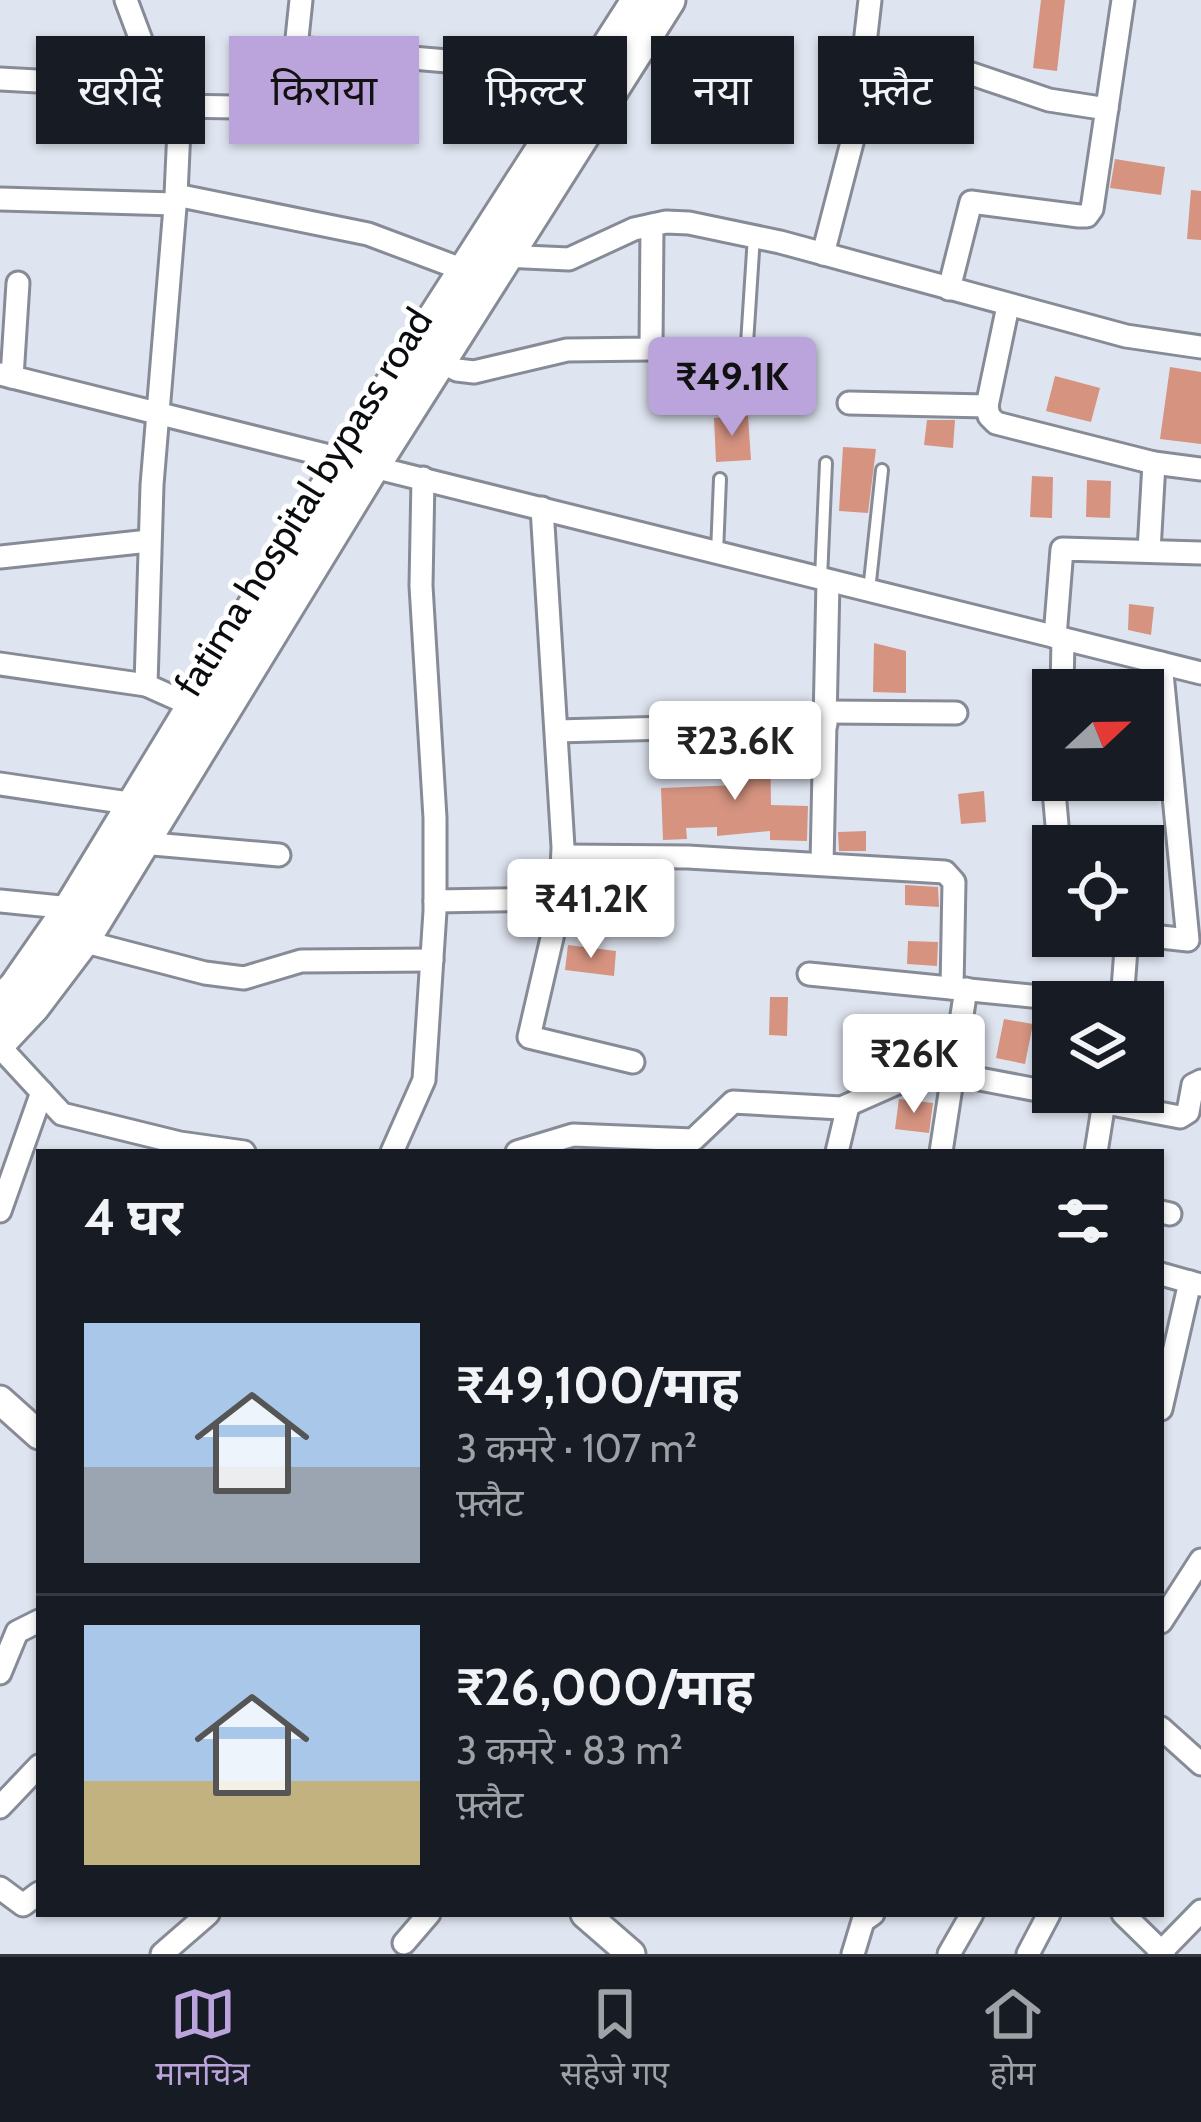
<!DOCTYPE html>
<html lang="hi">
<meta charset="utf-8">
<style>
body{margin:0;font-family:Cabin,"Noto Sans Devanagari",sans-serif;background:#20242c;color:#f1f3f6;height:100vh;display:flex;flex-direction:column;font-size:45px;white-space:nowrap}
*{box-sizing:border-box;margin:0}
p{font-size:39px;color:#9ea1a6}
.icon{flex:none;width:66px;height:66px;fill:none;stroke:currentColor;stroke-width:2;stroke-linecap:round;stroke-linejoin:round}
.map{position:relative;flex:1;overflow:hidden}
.panel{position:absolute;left:36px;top:1149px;width:1128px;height:768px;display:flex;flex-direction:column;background:#171b24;border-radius:0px;box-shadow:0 3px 9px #0004}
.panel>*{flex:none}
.guide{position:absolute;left:36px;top:36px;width:1131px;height:108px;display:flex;gap:24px}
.needle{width:78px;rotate:68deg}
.fabs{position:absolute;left:1032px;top:669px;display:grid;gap:24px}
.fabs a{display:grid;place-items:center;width:132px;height:132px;border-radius:0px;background:#171b24;box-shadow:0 3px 9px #0004;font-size:60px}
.price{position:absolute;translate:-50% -102px;padding:0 27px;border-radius:12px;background:#fff;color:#222;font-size:39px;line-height:78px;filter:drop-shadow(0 3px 6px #0008)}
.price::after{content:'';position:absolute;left:50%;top:72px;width:36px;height:27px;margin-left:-18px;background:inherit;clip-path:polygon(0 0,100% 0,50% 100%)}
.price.selected{background:#bba4db;color:#111}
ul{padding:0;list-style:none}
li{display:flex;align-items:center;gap:36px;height:300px;padding:0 48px}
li+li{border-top:3px solid #363941}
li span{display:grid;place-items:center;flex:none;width:336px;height:240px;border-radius:0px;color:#555}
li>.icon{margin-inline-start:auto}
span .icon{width:144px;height:144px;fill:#fffc;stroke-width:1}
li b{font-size:51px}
h2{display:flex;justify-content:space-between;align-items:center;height:144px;padding:0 48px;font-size:51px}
.pill{padding:0 42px;border-radius:0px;background:#171b24;box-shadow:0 3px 9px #0004;font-size:42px;line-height:108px}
.pill.selected{background:#bba4db;color:#111}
.dock{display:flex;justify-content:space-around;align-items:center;height:168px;border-top:3px solid #363941;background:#171b24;font-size:33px;color:#9ea1a6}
.dock a{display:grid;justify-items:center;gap:6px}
.dock .selected{color:#bba4db}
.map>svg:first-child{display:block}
</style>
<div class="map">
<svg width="1201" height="1954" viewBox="0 0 1201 1954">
<rect width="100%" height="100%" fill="#dfe5f0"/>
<g fill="#d59380">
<polygon points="1041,0 1065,0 1057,71 1033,68"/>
<polygon points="1115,159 1165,167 1161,195 1110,188"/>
<polygon points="1191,190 1201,191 1201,240 1187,239"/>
<polygon points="1170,367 1201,372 1201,444 1160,439"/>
<polygon points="1055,376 1100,388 1091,422 1046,411"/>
<polygon points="748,416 751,460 716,462 714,418"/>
<polygon points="927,420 955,420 953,448 924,445"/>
<polygon points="843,447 876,449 868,513 839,511"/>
<polygon points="1032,476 1053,477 1052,518 1030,517"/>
<polygon points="1087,480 1111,481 1110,518 1086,517"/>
<polygon points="1129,604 1154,607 1151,635 1128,630"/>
<polygon points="874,643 906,651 906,693 873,692"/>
<polygon points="770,740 771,805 808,806 807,841 770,840 770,831 717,836 717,827 686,828 687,839 663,840 661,788 739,785 738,741"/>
<polygon points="984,791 986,822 961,824 958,794"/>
<polygon points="866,831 866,851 839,851 838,832"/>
<polygon points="905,885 938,887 939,907 905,905"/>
<polygon points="908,941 938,942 937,966 907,964"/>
<polygon points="568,945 616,951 614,976 565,970"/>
<polygon points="770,997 788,997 787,1036 769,1035"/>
<polygon points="1004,1019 1033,1024 1025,1064 996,1058"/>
<polygon points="899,1099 933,1103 929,1133 895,1129"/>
</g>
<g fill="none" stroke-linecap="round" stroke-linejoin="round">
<defs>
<g id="service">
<polyline points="743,405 754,236"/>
<polyline points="717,553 720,479"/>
<polyline points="821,579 826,463"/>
<polyline points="869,591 882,470"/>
</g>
<g id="minor">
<polyline points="126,0 150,64 176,106 179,129 176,195"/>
<polyline points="297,48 447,61"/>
<polyline points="864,56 966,72 1049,100 1107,109"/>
<polyline points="0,79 165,88"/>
<polyline points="176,106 235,107 292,86 301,0"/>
<polyline points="0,199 175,204"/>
<polyline points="823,254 855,131 870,0"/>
<polyline points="505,256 569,259 634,229 666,222 689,223 780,242 1126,336 1201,347"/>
<polyline points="949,289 971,202 1079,216 1087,216 1092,209 1123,0"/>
<polyline points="1008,306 987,406 989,416 996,423 1154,463 1201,469"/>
<polyline points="440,361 457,370 474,372 567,350 651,349 652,225"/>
<polyline points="0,374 1201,673"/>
<polyline points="12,377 18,283"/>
<polyline points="849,403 987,406"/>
<polyline points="542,508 563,847 561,899 529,1037 633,1062"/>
<polyline points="1149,551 1154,463"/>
<polyline points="0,557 149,541"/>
<polyline points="1055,637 1062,549 1201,553"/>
<polyline points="0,664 146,685"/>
<polyline points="1062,690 1063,639"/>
<polyline points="193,706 146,685 152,485 176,195 368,234 464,270"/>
<polyline points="826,712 956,713"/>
<polyline points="557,731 826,724"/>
<polyline points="1053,737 1053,775"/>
<polyline points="1053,780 1057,825"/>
<polyline points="0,784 135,804"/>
<polyline points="141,843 279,855"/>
<polyline points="563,856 688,857 945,872 954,882 952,988"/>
<polyline points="822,864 828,581"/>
<polyline points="0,901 71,908"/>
<polyline points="435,901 561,899"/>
<polyline points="1143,935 1188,940 1161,663"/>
<polyline points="82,941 205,973 244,978 301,961 432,960"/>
<polyline points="809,974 1051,998"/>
<polyline points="1122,1002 1127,936"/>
<polyline points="0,1047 62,1114 180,1143 244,1152"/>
<polyline points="953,1074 1180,1117 1188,1112 1193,1085 1201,1081"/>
<polyline points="392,1152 424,1080 435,911 435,818 421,586 423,478"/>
<polyline points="517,1152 573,1135 693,1140 733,1102 841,1108 918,1074 953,1076"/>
<polyline points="837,1152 848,1106"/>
<polyline points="941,1152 966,989"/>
<polyline points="1096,1152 1104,1102"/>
<polyline points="0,1211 42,1092"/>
<polyline points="1161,1212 1170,1214"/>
<polyline points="1161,1274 1200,1285"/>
<polyline points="1161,1409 1190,1282"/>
<polyline points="1161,1622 1201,1560"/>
<polyline points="0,1673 17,1632 39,1621"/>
<polyline points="1161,1728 1201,1764"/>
<polyline points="0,1807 39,1766"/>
<polyline points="0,1888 23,1905 39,1893"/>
<polyline points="1123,1914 1164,1954"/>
<polyline points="404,1943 429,1914"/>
<polyline points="162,1954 208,1914"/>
<polyline points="853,1954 863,1921 873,1914"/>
<polyline points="949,1954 972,1914"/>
<polyline points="1028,1954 1049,1914"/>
<polyline points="1159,1954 1201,1911"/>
</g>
<g id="secondary">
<polyline points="0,1400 39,1435"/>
<polyline points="585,1914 631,1954"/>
</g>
<g id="trunk">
<polyline points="0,1003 16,987 71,908 343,461 639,0"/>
<polyline points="0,1041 32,1007 82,941 372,467 668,0"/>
</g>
</defs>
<use href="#service" stroke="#868b96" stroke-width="16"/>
<use href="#minor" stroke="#868b96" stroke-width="27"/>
<use href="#secondary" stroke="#868b96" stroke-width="33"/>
<use href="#trunk" stroke="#868b96" stroke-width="39"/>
<use href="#service" stroke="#fff" stroke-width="10"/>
<use href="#minor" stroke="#fff" stroke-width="21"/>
<use href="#secondary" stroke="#fff" stroke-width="27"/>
<use href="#trunk" stroke="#fff" stroke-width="33"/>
</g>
<g text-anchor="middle" stroke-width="10" stroke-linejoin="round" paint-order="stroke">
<g font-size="39" fill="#0a0c0f" stroke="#fff">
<text transform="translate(303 502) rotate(-58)" y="14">fatima hospital bypass road</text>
</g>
</g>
</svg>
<div class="fabs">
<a><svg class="needle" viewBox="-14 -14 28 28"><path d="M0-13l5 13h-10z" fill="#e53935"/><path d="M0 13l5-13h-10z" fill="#9ea1a6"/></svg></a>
<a><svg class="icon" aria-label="locate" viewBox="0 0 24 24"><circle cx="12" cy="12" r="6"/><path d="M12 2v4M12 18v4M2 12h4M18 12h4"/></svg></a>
<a><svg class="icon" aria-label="layers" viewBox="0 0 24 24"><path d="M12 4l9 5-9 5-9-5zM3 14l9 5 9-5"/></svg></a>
</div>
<b class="price selected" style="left:732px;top:439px">₹49.1K</b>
<b class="price" style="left:735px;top:803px">₹23.6K</b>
<b class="price" style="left:591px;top:961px">₹41.2K</b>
<b class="price" style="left:914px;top:1116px">₹26K</b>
<div class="guide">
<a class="pill">खरीदें</a>
<a class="pill selected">किराया</a>
<a class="pill">फ़िल्टर</a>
<a class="pill">नया</a>
<a class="pill">फ़्लैट</a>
</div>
<section class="panel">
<h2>4 घर<svg class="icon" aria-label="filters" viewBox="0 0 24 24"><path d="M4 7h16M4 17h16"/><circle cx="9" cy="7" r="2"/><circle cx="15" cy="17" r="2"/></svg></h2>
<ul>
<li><span style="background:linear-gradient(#a9c7e8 60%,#9aa5b1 0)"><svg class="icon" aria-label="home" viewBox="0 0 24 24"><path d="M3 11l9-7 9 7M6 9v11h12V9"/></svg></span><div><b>₹49,100/माह</b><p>3 कमरे · 107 m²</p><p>फ़्लैट</p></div></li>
<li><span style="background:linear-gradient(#a9c7e8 65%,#c2b280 0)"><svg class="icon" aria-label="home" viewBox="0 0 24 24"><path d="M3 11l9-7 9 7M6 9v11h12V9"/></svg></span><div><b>₹26,000/माह</b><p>3 कमरे · 83 m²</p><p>फ़्लैट</p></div></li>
</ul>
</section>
</div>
<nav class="dock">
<a class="selected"><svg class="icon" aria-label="map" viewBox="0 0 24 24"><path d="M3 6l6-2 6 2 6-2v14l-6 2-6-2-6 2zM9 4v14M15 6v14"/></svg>मानचित्र</a>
<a><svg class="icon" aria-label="saved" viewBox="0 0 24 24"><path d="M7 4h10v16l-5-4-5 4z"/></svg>सहेजे गए</a>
<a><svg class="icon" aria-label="home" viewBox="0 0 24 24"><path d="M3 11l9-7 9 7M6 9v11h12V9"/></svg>होम</a>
</nav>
